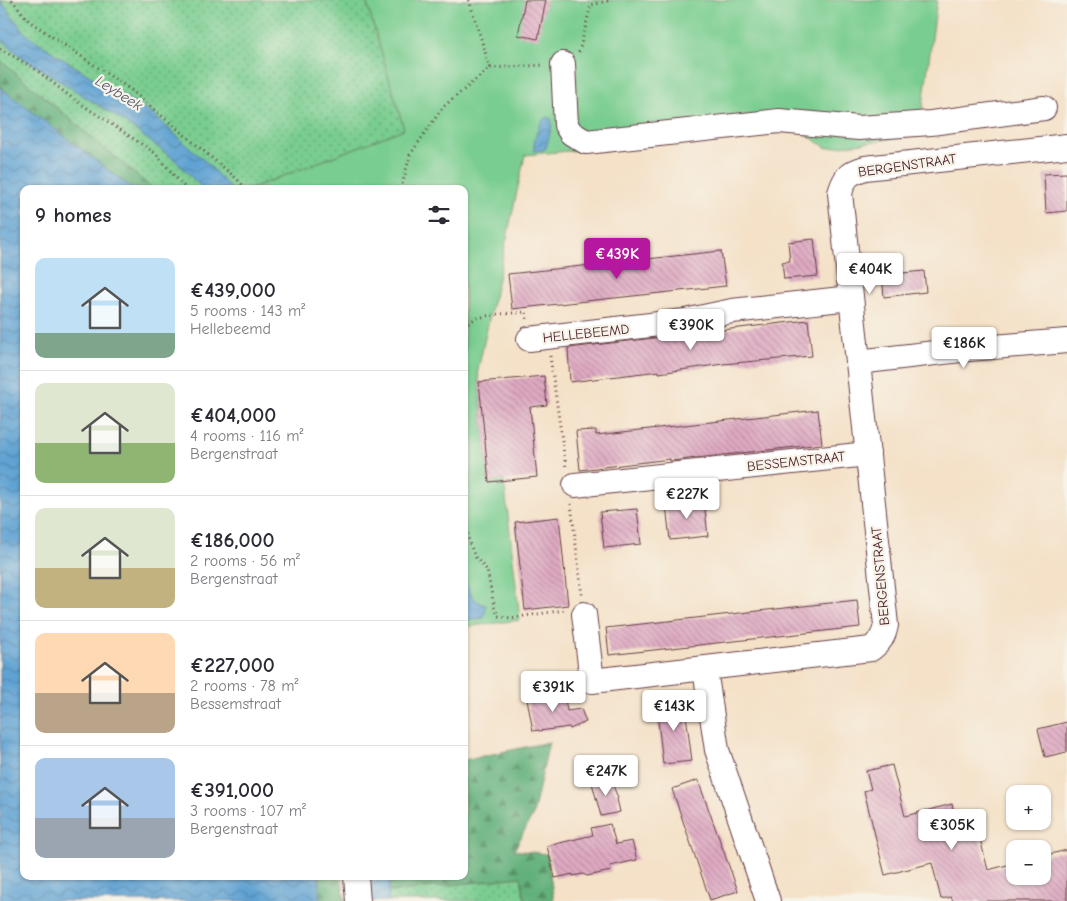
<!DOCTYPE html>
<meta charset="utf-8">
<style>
body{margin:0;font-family:"Comic Neue",sans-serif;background:#f7f7f7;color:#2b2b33;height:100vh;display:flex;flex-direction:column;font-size:19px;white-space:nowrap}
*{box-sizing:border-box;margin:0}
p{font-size:16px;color:#7c7c81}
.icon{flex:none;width:28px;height:28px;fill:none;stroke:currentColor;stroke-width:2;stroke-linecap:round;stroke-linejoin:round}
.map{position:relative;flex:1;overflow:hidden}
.side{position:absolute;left:20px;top:185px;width:448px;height:695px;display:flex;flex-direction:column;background:#fff;border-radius:10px;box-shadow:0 1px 4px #0004}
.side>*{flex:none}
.buttons{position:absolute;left:1006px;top:785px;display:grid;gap:10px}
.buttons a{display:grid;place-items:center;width:45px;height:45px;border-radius:10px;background:#fff;box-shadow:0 1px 4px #0004;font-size:25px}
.price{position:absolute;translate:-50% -42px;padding:0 11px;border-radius:5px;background:#fff;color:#222;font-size:16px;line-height:32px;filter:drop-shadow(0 1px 2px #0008)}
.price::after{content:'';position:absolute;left:50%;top:30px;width:15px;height:11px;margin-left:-8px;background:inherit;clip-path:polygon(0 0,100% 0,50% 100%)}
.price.active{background:#b5179e;color:#fff}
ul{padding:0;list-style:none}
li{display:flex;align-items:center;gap:15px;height:125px;padding:0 15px}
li+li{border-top:1px solid #e1e1e2}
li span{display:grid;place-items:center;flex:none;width:140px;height:100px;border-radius:10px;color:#555}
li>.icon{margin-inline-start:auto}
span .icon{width:60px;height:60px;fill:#fffc;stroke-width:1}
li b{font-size:21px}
h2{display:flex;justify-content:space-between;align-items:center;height:60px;padding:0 15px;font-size:21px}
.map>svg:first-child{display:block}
</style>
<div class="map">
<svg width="1067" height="901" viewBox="0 0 1067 901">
<defs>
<pattern id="grass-dots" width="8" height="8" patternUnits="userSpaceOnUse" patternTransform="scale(1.25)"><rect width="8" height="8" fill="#79cd90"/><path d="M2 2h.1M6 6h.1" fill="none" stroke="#65a676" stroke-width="1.8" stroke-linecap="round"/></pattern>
<pattern id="forest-firs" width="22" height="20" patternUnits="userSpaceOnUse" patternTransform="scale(1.25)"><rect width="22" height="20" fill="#62b07a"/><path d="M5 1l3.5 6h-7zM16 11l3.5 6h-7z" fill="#538f64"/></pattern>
<pattern id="water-waves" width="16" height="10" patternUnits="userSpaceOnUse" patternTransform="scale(1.25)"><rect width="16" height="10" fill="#5ea2d3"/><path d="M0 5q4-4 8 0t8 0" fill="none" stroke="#5083ab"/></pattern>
<pattern id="building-back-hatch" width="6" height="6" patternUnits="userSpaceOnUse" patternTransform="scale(1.25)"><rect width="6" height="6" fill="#dfaac3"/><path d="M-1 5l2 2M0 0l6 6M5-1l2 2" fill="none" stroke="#b78a9f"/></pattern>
</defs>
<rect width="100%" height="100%" fill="#f7f3e8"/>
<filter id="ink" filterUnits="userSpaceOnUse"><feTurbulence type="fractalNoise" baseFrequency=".02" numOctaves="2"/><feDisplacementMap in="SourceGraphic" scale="10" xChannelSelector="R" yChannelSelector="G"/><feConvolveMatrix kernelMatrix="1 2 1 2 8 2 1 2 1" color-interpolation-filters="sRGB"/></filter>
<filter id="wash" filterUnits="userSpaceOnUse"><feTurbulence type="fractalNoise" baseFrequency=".0096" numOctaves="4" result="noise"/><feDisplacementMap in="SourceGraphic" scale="20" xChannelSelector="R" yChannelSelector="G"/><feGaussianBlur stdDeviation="1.12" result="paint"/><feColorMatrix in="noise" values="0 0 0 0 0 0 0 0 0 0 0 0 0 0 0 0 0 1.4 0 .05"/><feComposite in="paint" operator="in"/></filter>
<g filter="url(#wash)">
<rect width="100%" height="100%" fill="#f4e1c8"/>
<g fill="url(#grass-dots)" stroke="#62765e">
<polygon points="0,0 366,0 404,129 250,189 153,189 0,60"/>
<polygon points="521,877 525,901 388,901 389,892"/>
</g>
<g fill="url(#forest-firs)" stroke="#566852">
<polygon points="0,60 153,189 133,189 0,87"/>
<polygon points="549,742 533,815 514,850 547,854 554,901 525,901 521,877 389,892 390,876 464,876 464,760"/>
<polygon points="319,876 341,876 345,901 320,901"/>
</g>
<polygon fill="#79cd90" stroke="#62765e" points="366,0 937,0 919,135 827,148 799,130 525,155 478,370 489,482 504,480 520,620 464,627 464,189 250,189 404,129"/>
<g fill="url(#water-waves)" stroke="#54607f">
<polygon points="0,0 25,33 58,56 155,116 208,164 231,189 203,189 174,159 120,119 19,55 0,38"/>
<polygon points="0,87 133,189 24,189 24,876 319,876 320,901 0,901"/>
<path d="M546,117L551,119L552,125L546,148L544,150L534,151C533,141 538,123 546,117Z"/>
<path d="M464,578C470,591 471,601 486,605L484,618L464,620Z"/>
<polygon points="370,876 390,876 388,901 371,901"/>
</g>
<g id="blocks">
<g fill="url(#building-back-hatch)">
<polygon points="525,0 546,0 538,39 518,35"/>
<polygon points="1067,173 1067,211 1046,213 1044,174"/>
<polygon points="814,239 818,276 784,279 782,262 790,261 788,242"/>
<polygon points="721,251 726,286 512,309 508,274"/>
<polygon points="924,271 926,292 884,297 882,275"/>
<polygon points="808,320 812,356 723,364 659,373 659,371 570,382 568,348"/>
<polygon points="544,376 547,405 530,407 537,477 489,482 479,382"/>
<polygon points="818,410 822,444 670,461 670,459 580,470 576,431 596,430 596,435"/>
<polygon points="704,501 708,536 670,540 666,505"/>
<polygon points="637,509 641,544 604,548 600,512"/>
<polygon points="559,517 568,605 525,610 515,522"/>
<polygon points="857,600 860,627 609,655 606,628"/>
<polygon points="564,693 567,711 581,709 586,722 570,729 569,727 539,731 539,730 533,731 527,699"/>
<polygon points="684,700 692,761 663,764 656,703"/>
<polygon points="1067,722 1067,752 1045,757 1038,729"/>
<polygon points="892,765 905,816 952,804 959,836 978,831 988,870 1015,863 1015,876 1042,876 1042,856 1067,850 1067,901 953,901 951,897 941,899 932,863 885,875 864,791 871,789 866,771"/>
<polygon points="610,778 618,798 617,799 620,812 601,816 592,783"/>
<polygon points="698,780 738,891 710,900 672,789"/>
<polygon points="610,824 616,844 632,841 637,860 610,866 611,871 587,876 583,874 573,876 573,874 555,878 547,846 593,835 591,828"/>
</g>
</g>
</g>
<g filter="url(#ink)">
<use href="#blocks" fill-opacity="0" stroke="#643c43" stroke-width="1"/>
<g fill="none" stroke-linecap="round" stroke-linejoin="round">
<defs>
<g id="minor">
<polyline points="563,64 566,125 571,133 586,142 779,121 859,128 931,123 1044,108"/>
<polyline points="529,339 685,321 732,311 851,298"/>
<polyline points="858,362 969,349 1067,341"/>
<polyline points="575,485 868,454"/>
<path d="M584,614L592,681L871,649C880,642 884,636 886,625L840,193C845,176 849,173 865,168L1067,146"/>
<polyline points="705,669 717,750 768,901"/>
<polyline points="356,876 358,901"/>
</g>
</defs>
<use href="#minor" stroke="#643c43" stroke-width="26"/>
<g stroke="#643c43" stroke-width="3" stroke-dasharray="1 4" stroke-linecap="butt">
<polyline points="12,0 29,21 131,90 236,178 246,189"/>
<polyline points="469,0 490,68"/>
<polyline points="0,49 34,68 72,98 155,153 186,189"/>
<polyline points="579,52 591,5 611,0"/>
<polyline points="401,189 410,155 443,107 490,68 544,65"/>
<polyline points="464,319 468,322"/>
<path d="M464,325C480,313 507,314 526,312L527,319"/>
<polyline points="550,356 566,468"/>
<polyline points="464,440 466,469 464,508"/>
<polyline points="571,504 582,595"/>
<polyline points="464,514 469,542 475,557 487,570 494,606 498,616 511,618 565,610"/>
</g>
<use href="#minor" stroke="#fff" stroke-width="24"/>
</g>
</g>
<g text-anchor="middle" stroke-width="4.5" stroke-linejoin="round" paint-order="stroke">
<g font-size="14" fill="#4a1f2b" stroke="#f7f3e8">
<text transform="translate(907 165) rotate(-8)" y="5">BERGENSTRAAT</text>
<text transform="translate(586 333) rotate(-6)" y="5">HELLEBEEMD</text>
<text transform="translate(796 461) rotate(-6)" y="5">BESSEMSTRAAT</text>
<text transform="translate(880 576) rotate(-95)" y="5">BERGENSTRAAT</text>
</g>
<g font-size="15" font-style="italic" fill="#52536e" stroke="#f7f3e8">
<text transform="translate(119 93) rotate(32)" y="5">Leybeek</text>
</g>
</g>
</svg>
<div class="buttons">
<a>+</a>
<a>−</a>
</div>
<b class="price active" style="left:617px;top:280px">€439K</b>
<b class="price" style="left:870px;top:295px">€404K</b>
<b class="price" style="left:691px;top:351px">€390K</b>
<b class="price" style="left:964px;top:369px">€186K</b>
<b class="price" style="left:687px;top:520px">€227K</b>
<b class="price" style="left:553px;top:713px">€391K</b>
<b class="price" style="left:674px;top:732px">€143K</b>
<b class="price" style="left:606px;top:797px">€247K</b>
<b class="price" style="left:952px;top:851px">€305K</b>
<section class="side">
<h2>9 homes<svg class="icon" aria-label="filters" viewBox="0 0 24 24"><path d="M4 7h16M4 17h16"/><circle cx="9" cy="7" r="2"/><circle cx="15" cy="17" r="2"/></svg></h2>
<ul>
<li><span style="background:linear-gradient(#bfe0f5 75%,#7fa58c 0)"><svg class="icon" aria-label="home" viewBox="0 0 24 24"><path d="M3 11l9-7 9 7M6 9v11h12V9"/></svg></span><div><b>€439,000</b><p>5 rooms · 143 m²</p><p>Hellebeemd</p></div></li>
<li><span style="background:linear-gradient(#dfe7d0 60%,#8fb573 0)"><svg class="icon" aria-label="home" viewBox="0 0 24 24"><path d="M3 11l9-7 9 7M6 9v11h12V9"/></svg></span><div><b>€404,000</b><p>4 rooms · 116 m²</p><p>Bergenstraat</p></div></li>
<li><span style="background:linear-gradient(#dfe7d0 60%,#c2b280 0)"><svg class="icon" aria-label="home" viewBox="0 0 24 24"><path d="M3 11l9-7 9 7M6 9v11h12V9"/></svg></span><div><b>€186,000</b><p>2 rooms · 56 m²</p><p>Bergenstraat</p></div></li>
<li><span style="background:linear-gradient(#ffd9b3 60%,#b9a48a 0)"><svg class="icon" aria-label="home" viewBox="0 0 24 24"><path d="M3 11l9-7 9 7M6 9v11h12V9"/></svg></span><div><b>€227,000</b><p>2 rooms · 78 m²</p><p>Bessemstraat</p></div></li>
<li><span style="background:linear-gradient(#a9c7e8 60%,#9aa5b1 0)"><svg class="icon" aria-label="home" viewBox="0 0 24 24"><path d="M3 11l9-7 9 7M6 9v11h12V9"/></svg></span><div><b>€391,000</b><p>3 rooms · 107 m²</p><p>Bergenstraat</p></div></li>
</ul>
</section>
</div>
